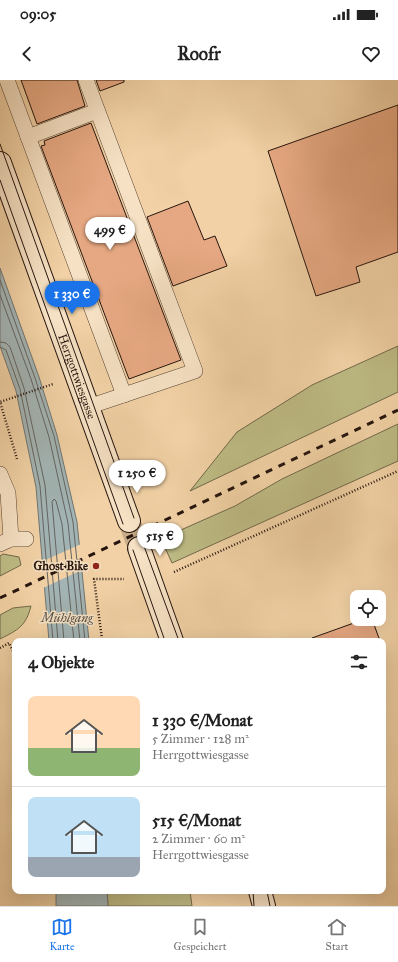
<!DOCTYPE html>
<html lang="de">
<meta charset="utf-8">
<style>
body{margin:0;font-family:"IM FELL Great Primer",serif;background:#f6f6f6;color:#222;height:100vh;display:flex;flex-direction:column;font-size:15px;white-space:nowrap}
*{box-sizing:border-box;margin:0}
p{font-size:13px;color:#767676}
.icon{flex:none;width:22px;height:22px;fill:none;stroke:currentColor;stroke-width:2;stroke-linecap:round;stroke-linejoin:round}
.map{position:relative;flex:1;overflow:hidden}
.sheet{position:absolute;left:12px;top:558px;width:374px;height:256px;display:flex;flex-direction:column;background:#fff;border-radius:8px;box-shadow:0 4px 16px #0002}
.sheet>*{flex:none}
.fabs{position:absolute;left:350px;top:510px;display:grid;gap:8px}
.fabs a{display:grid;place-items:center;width:36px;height:36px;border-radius:8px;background:#fff;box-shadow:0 4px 16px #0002;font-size:20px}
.price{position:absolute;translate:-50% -34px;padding:0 9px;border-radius:14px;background:#fff;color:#222;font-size:13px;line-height:26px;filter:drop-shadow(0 1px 2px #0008)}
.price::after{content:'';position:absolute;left:50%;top:24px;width:12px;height:9px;margin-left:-6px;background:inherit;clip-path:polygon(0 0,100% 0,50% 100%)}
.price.current{background:#1a73e8;color:#fff}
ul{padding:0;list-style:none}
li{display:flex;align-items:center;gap:12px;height:100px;padding:0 16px}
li+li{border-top:1px solid #e0e0e0}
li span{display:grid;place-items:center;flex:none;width:112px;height:80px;border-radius:8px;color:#555}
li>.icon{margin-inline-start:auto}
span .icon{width:48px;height:48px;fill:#fffc;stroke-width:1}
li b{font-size:17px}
h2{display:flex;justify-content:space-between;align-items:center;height:48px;padding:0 16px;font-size:17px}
.status{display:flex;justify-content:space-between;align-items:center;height:28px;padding:0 20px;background:#fff;direction:ltr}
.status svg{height:11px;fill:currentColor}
header{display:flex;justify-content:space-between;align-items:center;height:52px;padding:0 16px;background:#fff;font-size:18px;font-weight:700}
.tab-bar{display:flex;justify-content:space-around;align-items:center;height:56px;border-top:1px solid #e0e0e0;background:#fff;font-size:11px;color:#767676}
.tab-bar a{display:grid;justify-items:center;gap:2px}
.tab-bar .current{color:#1a73e8}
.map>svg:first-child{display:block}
</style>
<div class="status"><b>09:05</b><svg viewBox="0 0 49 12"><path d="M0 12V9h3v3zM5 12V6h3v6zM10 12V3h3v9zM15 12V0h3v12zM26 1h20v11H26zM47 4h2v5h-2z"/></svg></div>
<header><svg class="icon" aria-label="back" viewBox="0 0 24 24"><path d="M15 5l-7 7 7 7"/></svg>Roofr<svg class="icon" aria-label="heart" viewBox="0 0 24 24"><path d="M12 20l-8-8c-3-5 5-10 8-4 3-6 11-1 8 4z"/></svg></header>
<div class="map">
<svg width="398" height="826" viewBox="0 0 398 826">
<rect width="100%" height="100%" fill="#f1d1a5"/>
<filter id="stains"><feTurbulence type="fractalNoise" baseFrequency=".005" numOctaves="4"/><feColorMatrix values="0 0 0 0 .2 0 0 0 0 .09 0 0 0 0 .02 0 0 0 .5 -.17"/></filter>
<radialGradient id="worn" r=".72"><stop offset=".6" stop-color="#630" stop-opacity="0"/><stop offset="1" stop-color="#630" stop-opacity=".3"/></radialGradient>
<g fill="#bdba84" stroke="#726849">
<polygon points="398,266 398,312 190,411 237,352 312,305"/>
<polygon points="398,344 398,381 172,483 162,461 165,457 235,426 282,399"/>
<polygon points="3,474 19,477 21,485 0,496 0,476"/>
<path d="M31,526C26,546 18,550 0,559V535L13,528Z"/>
<polygon points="107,811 190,811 192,826 108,826"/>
</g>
<g fill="#a2b4b4" stroke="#707472">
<polygon points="0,188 39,297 57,355 77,442 89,561 49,561 36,407 16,311 0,266"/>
<polygon points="56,811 107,811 108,826 56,826"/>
</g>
<polygon fill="#f1d1a5" points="81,464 84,489 43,508 41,482"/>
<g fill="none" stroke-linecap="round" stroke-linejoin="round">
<g stroke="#646461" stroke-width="1">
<polyline points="0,200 35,298 54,356 73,442 85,561"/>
<polyline points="0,215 31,299 49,357 68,443 80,561"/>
<polyline points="0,262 6,263 10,267 24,308 45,405 58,561"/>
<polyline points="0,267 6,270 20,309 40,406 53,561"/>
<polyline points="64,561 52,422 54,419 56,421 62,444 74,561"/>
</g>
</g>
<g fill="#e6a882" stroke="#26150e">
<polygon points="21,0 77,0 85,26 37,44"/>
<polygon points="96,0 124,0 124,2 100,11"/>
<polygon points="398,25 398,172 356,187 360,202 316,216 268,71"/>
<polygon points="91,43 181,280 129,299 41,66 45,65 44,61"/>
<polygon points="188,121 204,160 215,156 227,186 173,206 147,137"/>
<polygon points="365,539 372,539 380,561 313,561 312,558"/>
</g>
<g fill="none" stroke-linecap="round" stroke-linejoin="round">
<polyline stroke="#c8ab87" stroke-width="22" stroke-dasharray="22 11" stroke-linecap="butt" points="129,441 139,468"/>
<defs>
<g id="service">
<polyline points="7,0 124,315"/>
<polyline points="86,0 195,291 88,327"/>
<polyline points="28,57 97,31"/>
<polyline points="0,394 8,413 11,459"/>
<polyline points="0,464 11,459 26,459"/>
</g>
<g id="secondary">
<path id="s1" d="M0,83L129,441"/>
<polyline points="139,468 172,561"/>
<polyline points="260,811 264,826"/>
</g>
</defs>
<use href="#service" stroke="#594434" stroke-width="16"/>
<use href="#secondary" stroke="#26150e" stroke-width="24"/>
<g stroke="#26150e" stroke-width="2.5" stroke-dasharray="1 2" stroke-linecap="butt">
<polyline points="17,379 0,322 53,304"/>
<polyline points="174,492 398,391"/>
<polyline points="102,559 94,499 124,499"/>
<polyline points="0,568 9,563 15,575"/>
</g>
<use href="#service" stroke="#f6e1c4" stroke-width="15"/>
<use href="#secondary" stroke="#f6e1c4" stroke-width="22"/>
<g stroke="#26150e" stroke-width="1">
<polyline points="0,64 134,438"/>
<polyline points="0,100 123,444"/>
<polyline points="144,466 179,561"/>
<polyline points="133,470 165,561"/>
<polyline points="253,811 254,826"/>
<polyline points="267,811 270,826"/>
</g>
<polyline stroke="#26150e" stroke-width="3" stroke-dasharray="7 7" stroke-linecap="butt" points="0,518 398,330"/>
</g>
<circle fill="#8f2418" stroke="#f6e1c4" stroke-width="1.5" cx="96" cy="486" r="4"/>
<g text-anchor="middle" stroke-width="3" stroke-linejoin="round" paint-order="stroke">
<g font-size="12" fill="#26150e" stroke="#f6e1c4">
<text dy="4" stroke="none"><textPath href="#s1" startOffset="227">Herrgottwiesgasse</textPath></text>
</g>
<g font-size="12" font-weight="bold" fill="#26150e" stroke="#f6e1c4" text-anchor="end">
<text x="88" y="490">Ghost Bike</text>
</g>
<g font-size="13" font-style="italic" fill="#514d48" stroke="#f6e1c4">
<text x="67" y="542">Mühlgang</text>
</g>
</g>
<rect width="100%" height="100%" filter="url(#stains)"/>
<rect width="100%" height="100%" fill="url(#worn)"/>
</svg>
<div class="fabs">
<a><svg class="icon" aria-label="locate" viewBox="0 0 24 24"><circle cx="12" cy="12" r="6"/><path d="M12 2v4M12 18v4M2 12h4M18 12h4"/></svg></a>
</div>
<b class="price" style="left:110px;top:171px">499 €</b>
<b class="price current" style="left:72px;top:235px">1 330 €</b>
<b class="price" style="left:137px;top:414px">1 250 €</b>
<b class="price" style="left:160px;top:477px">515 €</b>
<section class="sheet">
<h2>4 Objekte<svg class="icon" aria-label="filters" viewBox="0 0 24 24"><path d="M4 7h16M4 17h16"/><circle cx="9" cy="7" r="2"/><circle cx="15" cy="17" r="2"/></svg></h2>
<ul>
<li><span style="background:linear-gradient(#ffd9b3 65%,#8fb573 0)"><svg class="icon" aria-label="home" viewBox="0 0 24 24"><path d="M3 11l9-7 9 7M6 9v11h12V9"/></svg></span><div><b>1 330 €/Monat</b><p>5 Zimmer · 128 m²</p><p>Herrgottwiesgasse</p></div></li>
<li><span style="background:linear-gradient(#bfe0f5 75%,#9aa5b1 0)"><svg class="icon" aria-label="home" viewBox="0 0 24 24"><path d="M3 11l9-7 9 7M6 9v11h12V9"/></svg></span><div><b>515 €/Monat</b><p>2 Zimmer · 60 m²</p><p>Herrgottwiesgasse</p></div></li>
</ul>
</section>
</div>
<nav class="tab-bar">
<a class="current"><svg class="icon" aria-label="map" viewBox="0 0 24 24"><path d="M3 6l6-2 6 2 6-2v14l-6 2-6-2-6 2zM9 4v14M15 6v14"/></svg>Karte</a>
<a><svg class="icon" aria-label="saved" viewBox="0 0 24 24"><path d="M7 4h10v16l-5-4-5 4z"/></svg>Gespeichert</a>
<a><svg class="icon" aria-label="home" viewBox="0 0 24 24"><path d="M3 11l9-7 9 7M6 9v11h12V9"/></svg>Start</a>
</nav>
